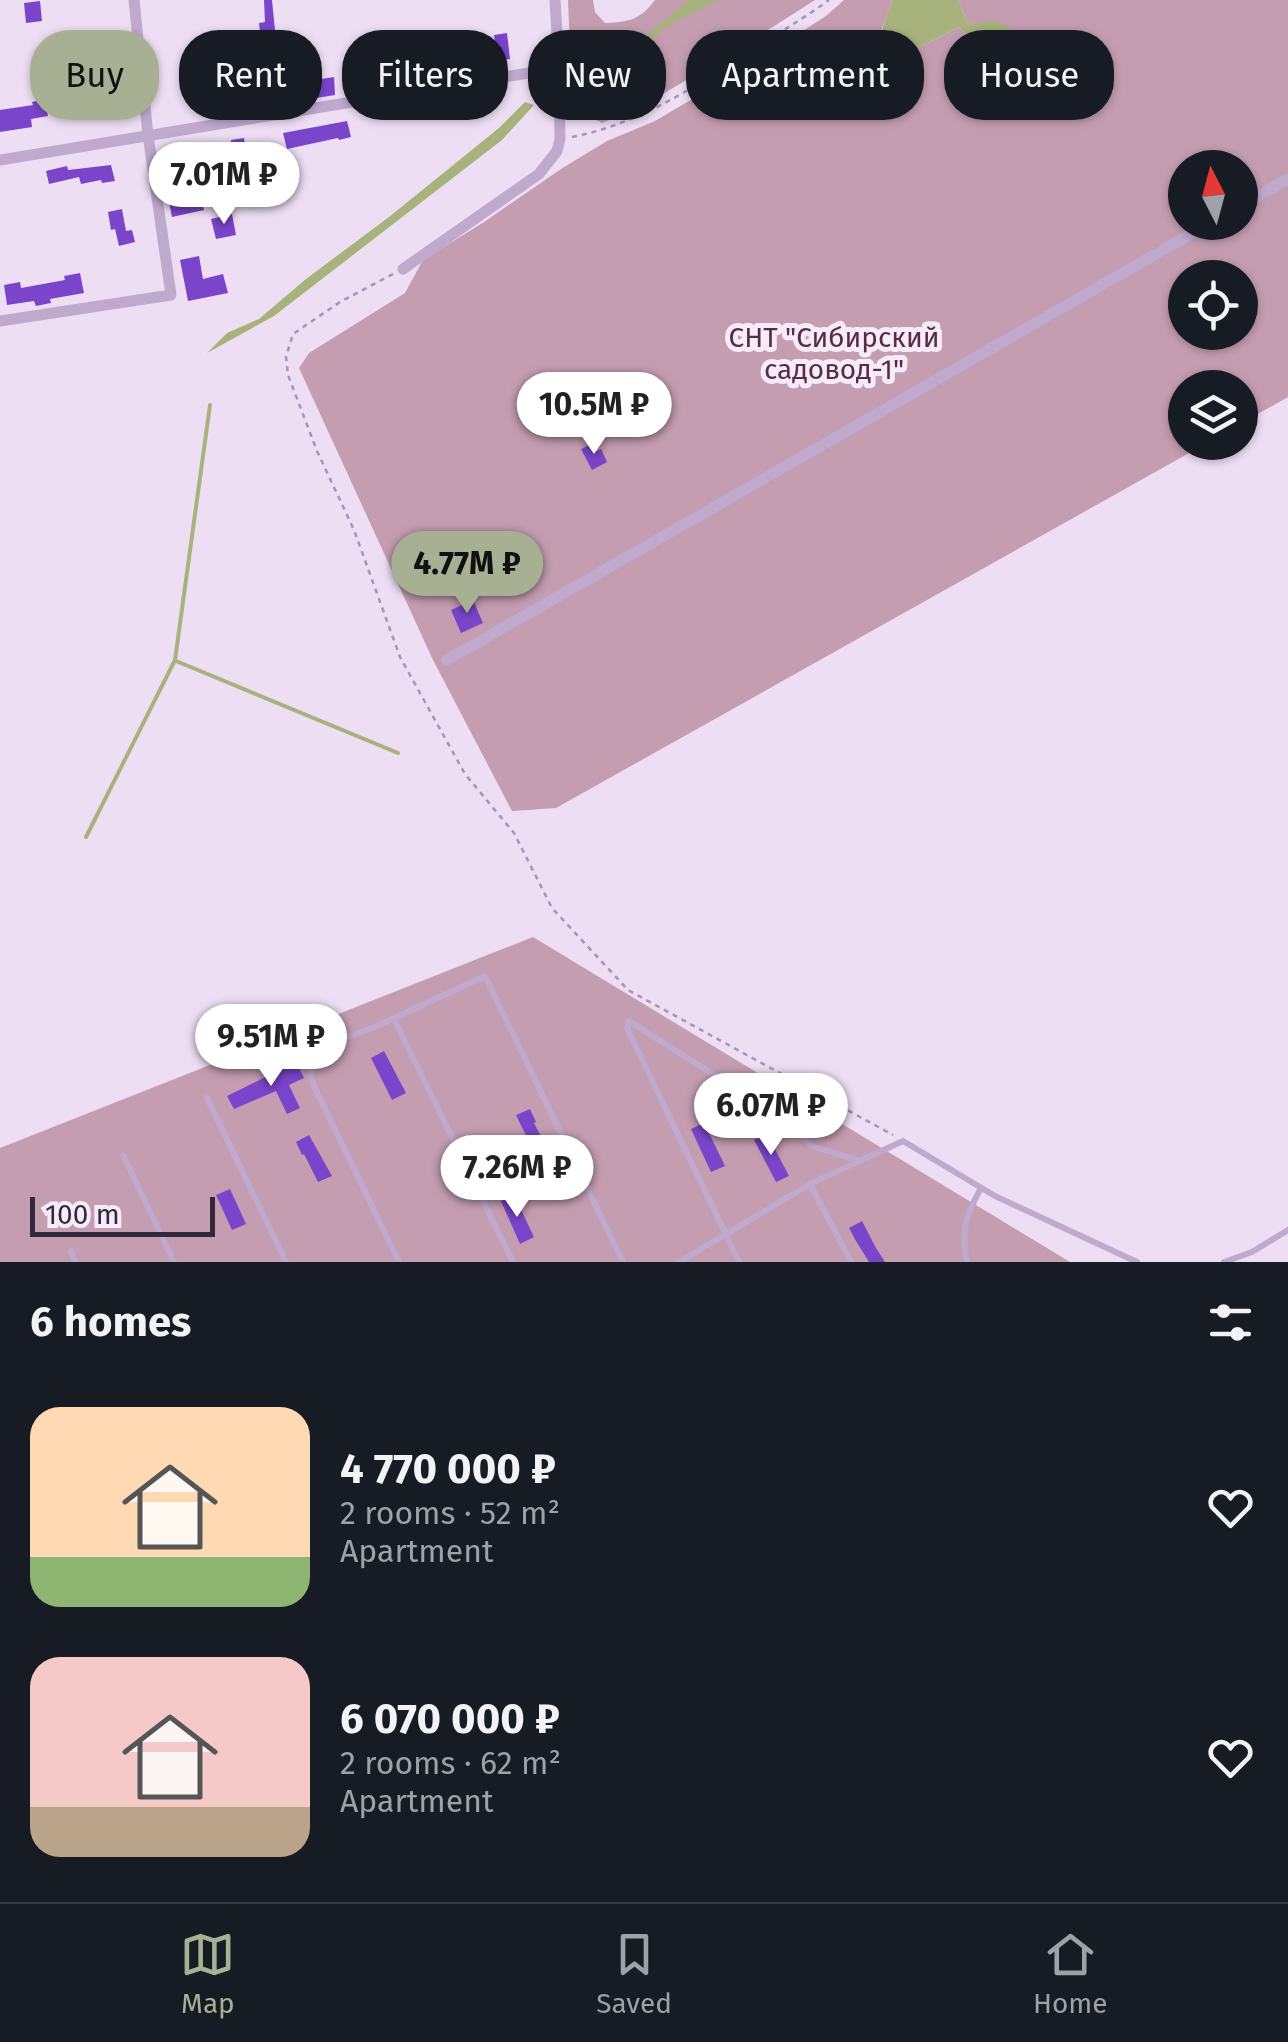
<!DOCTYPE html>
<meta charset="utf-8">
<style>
body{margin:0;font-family:"Fira Sans",sans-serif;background:#20242c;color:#f1f3f6;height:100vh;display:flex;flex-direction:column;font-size:38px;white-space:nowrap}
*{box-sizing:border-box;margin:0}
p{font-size:32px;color:#9ea1a6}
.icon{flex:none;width:55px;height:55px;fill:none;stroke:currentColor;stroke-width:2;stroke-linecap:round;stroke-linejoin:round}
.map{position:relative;height:1262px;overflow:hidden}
.panel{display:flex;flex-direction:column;background:#171b24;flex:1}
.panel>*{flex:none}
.guide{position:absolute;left:30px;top:30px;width:1230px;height:90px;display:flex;gap:20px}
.needle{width:65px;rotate:354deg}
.buttons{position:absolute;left:1168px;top:150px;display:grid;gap:20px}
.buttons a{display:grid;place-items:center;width:90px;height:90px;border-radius:50%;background:#171b24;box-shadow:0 2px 8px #0004;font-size:50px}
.scale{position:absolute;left:30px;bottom:25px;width:185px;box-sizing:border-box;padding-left:10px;border:5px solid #312939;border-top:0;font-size:28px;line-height:35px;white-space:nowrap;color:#312939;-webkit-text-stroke:8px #f6ebfb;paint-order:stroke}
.price{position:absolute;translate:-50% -85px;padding:0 22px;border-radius:35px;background:#fff;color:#222;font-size:32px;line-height:65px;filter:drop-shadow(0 2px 5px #0008)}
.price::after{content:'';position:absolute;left:50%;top:60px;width:30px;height:22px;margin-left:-15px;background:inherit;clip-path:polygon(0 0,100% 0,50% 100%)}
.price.on{background:#a8b094;color:#111}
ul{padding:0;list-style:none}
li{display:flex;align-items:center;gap:30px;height:250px;padding:0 30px}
li span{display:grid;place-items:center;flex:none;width:280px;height:200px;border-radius:30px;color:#555}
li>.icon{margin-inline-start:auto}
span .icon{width:120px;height:120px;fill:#fffc;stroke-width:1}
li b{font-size:42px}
h2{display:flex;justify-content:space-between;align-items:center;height:120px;padding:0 30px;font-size:42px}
.chip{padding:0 35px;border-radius:40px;background:#171b24;box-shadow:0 2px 8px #0004;font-size:35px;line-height:90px}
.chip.on{background:#a8b094;color:#111}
.tab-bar{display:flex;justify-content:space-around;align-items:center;height:140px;border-top:2px solid #363941;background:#171b24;font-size:28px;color:#9ea1a6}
.tab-bar a{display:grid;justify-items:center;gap:5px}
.tab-bar .on{color:#a8b094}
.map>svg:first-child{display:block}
</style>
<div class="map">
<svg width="1288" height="1262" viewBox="0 0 1288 1262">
<rect width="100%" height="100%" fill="#eddef4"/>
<g fill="#c49db0" fill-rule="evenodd">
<path d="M568,0H593L595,12L605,23C629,22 640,20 655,0H815L735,51L646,104L602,123C595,119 586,116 582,110C571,95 569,21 568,0Z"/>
<path d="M844,0H893L881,31L885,55L905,54L959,27L968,36L972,71L981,23L968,24L958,0H1288V397L1240,424V388H1185V442L1207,443L556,808L512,811L433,660L299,368L309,353L405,293L423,260L484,222L561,169L607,141L655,121L745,68L826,16ZM1185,168H1240V222H1185ZM1185,278H1240V332H1185Z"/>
<polygon points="533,937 1070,1262 0,1262 0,1148"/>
</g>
<g fill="#a7b27c">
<polygon points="689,0 719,0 667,26 623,65 612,64"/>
<path d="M893,0H958L968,24L995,20L1010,28L1028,69V89L1023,101C1002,103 980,89 972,69C968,59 969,46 968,36L959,27L905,54L884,55C876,36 886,19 893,0Z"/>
<polygon points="525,102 534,105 502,140 274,316 207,353 227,333 259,319 306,279 389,217 499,128"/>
</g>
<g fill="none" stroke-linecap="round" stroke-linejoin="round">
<g stroke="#a7b27c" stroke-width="4">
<polyline points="176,661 398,753"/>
<polyline points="86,837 175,660 210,405"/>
</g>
</g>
<g fill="#7b45cb">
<polygon points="264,0 272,0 276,40 261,41 259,23 265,22"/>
<polygon points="40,1 42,21 26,23 24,3"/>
<polygon points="507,33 510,59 497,61 494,35"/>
<polygon points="334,77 335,95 292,102 290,84"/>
<polygon points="128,93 131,116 112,117 110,94"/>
<polygon points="45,99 48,116 31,119 32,127 0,132 0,110 33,105 32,102"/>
<polygon points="347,121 351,137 339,140 338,138 287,149 283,133"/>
<polygon points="244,138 246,154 219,158 219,161 206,163 204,146 231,143 231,140"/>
<polygon points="111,165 115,181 102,183 101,180 81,184 79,177 49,184 46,171 67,166 68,170"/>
<polygon points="200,195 204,210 172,217 169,202"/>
<polygon points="122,209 126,231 132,230 135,242 119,246 115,229 111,230 108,212"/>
<polygon points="232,214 236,235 216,239 211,219"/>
<polygon points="199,256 203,279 223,274 228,293 188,301 180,260"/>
<polygon points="80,273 84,293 50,299 51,303 36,306 34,301 7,305 4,285 20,282 21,288 65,280 64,276"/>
<polygon points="591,444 595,452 601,449 607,462 592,470 581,449"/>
<polygon points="473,600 483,623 461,633 451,610"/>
<polygon points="384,1051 406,1093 392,1100 371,1058"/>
<polygon points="296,1062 304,1078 289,1085 300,1108 287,1114 276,1091 234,1109 227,1096"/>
<polygon points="530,1109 536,1122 534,1123 563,1179 550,1185 527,1143 529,1142 516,1115"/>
<polygon points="704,1123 725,1166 711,1172 691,1129"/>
<polygon points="767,1134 789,1176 776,1182 754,1140"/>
<polygon points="309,1135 332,1176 318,1182 304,1154 302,1155 296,1142"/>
<polygon points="230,1189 246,1224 232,1230 216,1195"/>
<polygon points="514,1195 534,1237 520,1244 501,1201"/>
<polygon points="862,1221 876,1248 885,1262 869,1262 856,1241 849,1228"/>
</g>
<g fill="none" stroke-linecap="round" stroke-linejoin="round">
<g stroke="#a993b9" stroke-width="2.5" stroke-dasharray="5 5" stroke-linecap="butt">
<path d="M572,137C640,124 699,84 758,47C781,31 806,17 829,0"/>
<polyline points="393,274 340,302 293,334 286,357 288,375 317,451 354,530 400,657 465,774 514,833 552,908 628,990 893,1135"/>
</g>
<g stroke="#bfa9cd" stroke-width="6">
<polyline points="394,1019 513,1262"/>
<polyline points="207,1098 286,1262"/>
<polyline points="123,1155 174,1262"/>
<polyline points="810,1184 851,1262"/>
<polyline points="71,1251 75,1262"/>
<polyline points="399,1262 315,1088 311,1078 312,1061 324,1046 377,1026 485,976 623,1262"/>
<polyline points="679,1262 810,1184 903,1141 995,1196 1137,1262"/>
<polyline points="739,1262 627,1028 629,1021 774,1113 812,1146 860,1161"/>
<path d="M967,1262C961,1230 965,1217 981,1188"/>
<polyline points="1224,1262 1252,1252 1288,1230"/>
</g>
<g stroke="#bfa9cd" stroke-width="11">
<polyline points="0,160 559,68"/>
<polyline points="1240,206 1288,179"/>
<polyline points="403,269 539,174 557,151 560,139 559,68 555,0"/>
<polyline points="0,321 171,295 148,135 134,0"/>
<polyline points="447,660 1212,222"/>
</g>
</g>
<g text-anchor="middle" stroke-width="10" stroke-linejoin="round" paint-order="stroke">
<g font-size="28" fill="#592c41" stroke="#f6ebfb">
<text x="834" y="347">СНТ "Сибирский<tspan x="834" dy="32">садовод-1"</tspan></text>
</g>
</g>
</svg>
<div class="buttons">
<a><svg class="needle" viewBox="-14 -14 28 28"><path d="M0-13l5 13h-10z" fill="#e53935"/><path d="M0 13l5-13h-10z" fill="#9ea1a6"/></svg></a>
<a><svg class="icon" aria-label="locate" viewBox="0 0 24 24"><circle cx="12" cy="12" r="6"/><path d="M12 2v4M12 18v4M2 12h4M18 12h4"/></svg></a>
<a><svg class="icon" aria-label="layers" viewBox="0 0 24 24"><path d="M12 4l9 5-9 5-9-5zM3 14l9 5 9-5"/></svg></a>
</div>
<div class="scale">100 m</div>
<b class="price" style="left:224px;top:227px">7.01M ₽</b>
<b class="price" style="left:594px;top:457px">10.5M ₽</b>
<b class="price on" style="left:467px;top:616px">4.77M ₽</b>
<b class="price" style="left:271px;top:1089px">9.51M ₽</b>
<b class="price" style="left:771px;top:1158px">6.07M ₽</b>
<b class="price" style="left:517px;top:1220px">7.26M ₽</b>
<div class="guide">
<a class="chip on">Buy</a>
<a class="chip">Rent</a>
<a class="chip">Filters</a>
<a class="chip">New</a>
<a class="chip">Apartment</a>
<a class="chip">House</a>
</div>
</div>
<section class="panel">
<h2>6 homes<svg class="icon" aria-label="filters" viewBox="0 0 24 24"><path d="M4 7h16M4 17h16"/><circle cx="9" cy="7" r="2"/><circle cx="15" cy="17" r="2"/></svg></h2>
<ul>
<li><span style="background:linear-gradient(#ffd9b3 75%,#8fb573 0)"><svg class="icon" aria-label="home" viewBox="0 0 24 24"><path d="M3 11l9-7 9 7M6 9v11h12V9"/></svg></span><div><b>4 770 000 ₽</b><p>2 rooms · 52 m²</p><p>Apartment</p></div><svg class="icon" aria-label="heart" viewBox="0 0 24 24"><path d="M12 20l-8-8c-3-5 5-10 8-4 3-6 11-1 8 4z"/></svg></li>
<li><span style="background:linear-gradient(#f6c9c9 75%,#b9a48a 0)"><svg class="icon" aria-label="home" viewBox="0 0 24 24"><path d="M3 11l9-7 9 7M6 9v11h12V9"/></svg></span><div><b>6 070 000 ₽</b><p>2 rooms · 62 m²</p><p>Apartment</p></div><svg class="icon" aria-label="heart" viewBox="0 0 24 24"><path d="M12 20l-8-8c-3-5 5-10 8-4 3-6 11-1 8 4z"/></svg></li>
</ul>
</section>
<nav class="tab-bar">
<a class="on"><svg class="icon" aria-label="map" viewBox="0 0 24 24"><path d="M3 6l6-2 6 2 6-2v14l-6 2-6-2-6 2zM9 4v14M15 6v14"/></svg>Map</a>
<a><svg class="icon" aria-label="saved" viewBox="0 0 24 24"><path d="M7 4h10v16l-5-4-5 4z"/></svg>Saved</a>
<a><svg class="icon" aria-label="home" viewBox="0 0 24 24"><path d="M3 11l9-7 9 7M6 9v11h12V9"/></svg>Home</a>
</nav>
